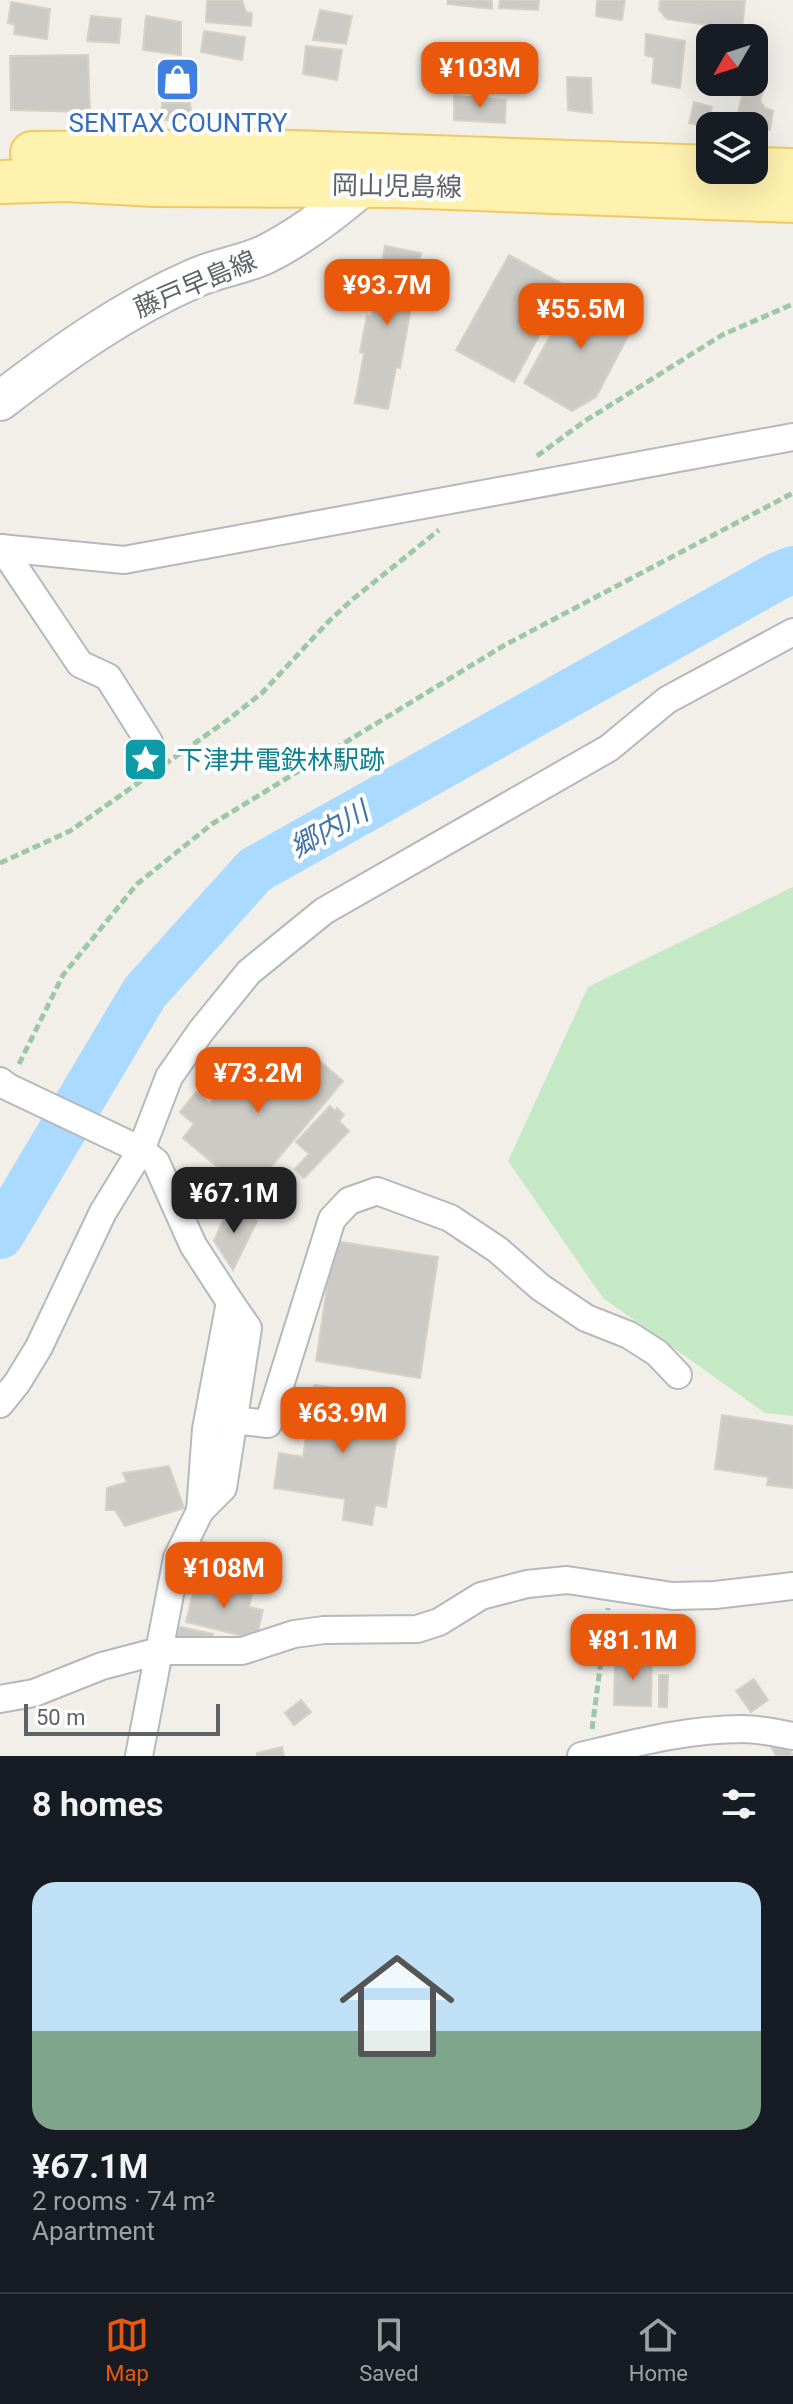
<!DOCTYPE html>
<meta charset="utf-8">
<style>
body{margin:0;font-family:Roboto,"Noto Sans JP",sans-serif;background:#242831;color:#f1f3f6;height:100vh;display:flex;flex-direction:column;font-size:30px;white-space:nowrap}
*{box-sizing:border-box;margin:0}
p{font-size:26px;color:#9ea1a6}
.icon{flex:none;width:44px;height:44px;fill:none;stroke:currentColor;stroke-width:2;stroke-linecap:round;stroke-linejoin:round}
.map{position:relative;height:1756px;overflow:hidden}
.details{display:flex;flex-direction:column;background:#171b24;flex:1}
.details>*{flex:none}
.needle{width:52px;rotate:231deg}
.tools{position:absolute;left:696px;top:24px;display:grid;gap:16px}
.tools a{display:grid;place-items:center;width:72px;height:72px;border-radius:16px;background:#171b24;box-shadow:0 8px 32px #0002;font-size:40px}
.scale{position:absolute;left:24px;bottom:20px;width:196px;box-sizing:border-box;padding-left:8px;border:4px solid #5f6368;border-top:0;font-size:22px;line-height:28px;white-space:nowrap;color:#5f6368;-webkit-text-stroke:6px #fff;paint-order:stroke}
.price{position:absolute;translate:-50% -68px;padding:0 18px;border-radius:16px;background:#ea580c;color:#fff;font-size:26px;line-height:52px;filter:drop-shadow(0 2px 4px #0008)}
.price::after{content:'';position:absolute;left:50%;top:48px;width:24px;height:18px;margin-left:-12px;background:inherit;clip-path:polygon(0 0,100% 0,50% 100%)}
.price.on{background:#222;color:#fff}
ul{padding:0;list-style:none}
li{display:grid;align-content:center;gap:16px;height:424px;padding:0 32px}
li+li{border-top:2px solid #363941}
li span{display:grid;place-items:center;height:248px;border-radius:24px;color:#555}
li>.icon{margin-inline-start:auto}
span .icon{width:144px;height:144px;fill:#fffc;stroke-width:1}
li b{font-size:34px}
h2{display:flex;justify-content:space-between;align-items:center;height:96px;padding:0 32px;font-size:34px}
.dock{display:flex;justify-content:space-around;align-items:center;height:112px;border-top:2px solid #363941;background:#171b24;font-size:22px;color:#9ea1a6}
.dock a{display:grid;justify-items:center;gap:4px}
.dock .on{color:#ea580c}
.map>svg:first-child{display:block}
</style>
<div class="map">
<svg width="793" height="1756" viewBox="0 0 793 1756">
<rect width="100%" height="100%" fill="#f1efe8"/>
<polygon fill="#c5e8c5" points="793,887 793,1416 765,1413 603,1298 508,1161 588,987"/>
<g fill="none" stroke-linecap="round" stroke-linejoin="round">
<polyline stroke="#aadaff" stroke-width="48" points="0,1235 145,992 255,870 778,576 793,570"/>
</g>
<g fill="#cccac5" stroke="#d6d1c6" stroke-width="2">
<polygon points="207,0 242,0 246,12 252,13 251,26 206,22"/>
<polygon points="448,0 492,0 492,9 447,4"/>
<polygon points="500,0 539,0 538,10 499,8"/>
<polygon points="597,0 625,0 622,20 596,16"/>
<polygon points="660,0 745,0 742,30 667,19 659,10"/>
<polygon points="11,2 50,9 47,39 14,34 15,25 8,23"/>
<polygon points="320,10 352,16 346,44 313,40"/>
<polygon points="91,16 121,19 119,43 87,41"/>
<polygon points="146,16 181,22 181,55 143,50"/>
<polygon points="204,31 245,37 242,60 201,52"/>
<polygon points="646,34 685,41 680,88 652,83 654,58 645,55"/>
<polygon points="306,46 342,50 337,80 303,74"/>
<polygon points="88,55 90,112 11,110 10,56"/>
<polygon points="164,63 195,64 192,99 161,97"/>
<polygon points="567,77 591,78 592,113 568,110"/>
<polygon points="744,87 763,92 760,101 765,108 773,111 770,130 754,134 754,126 735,126"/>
<polygon points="454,96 506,100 505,123 454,120"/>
<polygon points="694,102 712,107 707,127 689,123"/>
<polygon points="162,103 190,103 192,120 161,120"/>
<polygon points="385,246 421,253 400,368 396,367 388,409 355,403 364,353 360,352 367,316 372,317"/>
<polygon points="509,255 566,286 514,382 456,350"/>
<polygon points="577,288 637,319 596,397 572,411 524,383"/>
<polygon points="254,1050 284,1076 307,1050 343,1081 249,1193 183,1138 194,1124 180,1112 196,1092 209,1104"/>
<polygon points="330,1106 335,1111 337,1108 344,1115 339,1121 349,1131 304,1178 295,1169 309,1154 296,1142"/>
<polygon points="229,1207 257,1221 233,1270 214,1241"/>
<polygon points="334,1241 438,1257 420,1378 316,1361"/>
<polygon points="314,1385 350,1390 347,1408 400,1416 386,1507 375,1505 372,1525 343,1520 345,1499 274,1488 279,1453 303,1457"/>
<polygon points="722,1415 793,1426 793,1488 767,1485 768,1477 715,1469"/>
<polygon points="169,1466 184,1508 125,1526 115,1510 106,1510 107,1488 127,1482 123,1473"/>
<polygon points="197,1541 219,1545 213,1575 192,1572"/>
<polygon points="196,1581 252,1594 249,1607 263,1610 256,1639 186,1622"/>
<polygon points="180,1627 213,1634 210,1646 177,1639"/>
<polygon points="615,1658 652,1659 651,1706 614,1705"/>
<polygon points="659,1675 668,1675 667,1707 659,1707"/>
<polygon points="754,1679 768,1700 751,1712 736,1691"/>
<polygon points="301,1700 311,1712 294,1725 285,1713"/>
<polygon points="766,1737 786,1740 793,1756 776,1756"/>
<polygon points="282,1747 284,1756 257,1756 257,1753"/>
</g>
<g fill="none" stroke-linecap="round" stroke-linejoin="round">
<defs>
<g id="minor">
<polyline points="0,548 124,560 793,437"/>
<polyline points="2,548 80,664 108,677 149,742"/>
<polyline points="0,1081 8,1087 141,1150 156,1162 193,1245 230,1302 206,1429 200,1511 177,1558 139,1756"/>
<polyline points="0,1404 17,1383 39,1347 103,1212 141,1150 169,1077 201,1031 249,972 324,911 609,748 667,700 793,632"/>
<polyline points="233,1420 268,1424 332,1219 349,1201 377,1191 450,1218 498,1250 540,1287 586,1318 629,1335 657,1353 678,1375"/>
<polyline points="200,1511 223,1488 248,1328 230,1302"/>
<polyline points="0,1699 34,1693 102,1666 159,1651 242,1651 294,1634 324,1630 417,1629 439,1622 481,1596 527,1584 567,1580 672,1596 715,1595 793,1586"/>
<path d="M581,1756C635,1743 687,1729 743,1729C759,1729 777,1733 793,1736"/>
</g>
<path id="secondary" d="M0,401C61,354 124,309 195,278C217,268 242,265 264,255C301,237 333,212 364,185L365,168"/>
<g id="primary">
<polyline points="32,153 264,151 710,167"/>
<polyline points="754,169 793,170"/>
<polyline points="0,182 66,180 155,185 398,186 793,201"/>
</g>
</defs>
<use href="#minor" stroke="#b5b8bc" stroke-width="30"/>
<use href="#secondary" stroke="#b6babf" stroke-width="42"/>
<use href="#primary" stroke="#f2c960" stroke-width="46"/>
<g stroke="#9cc7a9" stroke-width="5" stroke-dasharray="8 4" stroke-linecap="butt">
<polyline points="537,456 585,421 722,335 793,304"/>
<polyline points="0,863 70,831 229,719 262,693 330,620 353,599 439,530"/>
<polyline points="19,1064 63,975 137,884 212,824 503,646 793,493"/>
<polyline points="592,1729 608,1608"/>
</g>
<use href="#minor" stroke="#fff" stroke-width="26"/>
<use href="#secondary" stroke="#fff" stroke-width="38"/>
<use href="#primary" stroke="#fff2af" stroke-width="42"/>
</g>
<defs>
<symbol id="shop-square" viewBox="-11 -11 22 22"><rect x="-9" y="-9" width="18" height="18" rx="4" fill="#3f7fe0" stroke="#fff"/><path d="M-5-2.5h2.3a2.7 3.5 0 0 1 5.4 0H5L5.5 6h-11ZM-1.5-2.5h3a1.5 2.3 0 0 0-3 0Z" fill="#fff"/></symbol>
<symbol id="sight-square" viewBox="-11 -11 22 22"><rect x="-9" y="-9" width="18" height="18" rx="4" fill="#0f9aa8" stroke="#fff"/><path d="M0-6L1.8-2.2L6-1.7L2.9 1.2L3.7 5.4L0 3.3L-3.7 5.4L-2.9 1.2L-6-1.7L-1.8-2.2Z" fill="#fff"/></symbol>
</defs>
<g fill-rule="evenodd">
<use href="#shop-square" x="152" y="54" width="51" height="51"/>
<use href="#sight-square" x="120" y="734" width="51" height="51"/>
</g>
<g text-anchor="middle" stroke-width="8" stroke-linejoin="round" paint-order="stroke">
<g font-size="26" fill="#366cbe" stroke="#fff">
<text x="178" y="132">SENTAX COUNTRY</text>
</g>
<g font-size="26" fill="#5f6368" stroke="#fff">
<text transform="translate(397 186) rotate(1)" y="9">岡山児島線</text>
<text transform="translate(195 284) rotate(-23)" y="9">藤戸早島線</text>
</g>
<g font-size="26" fill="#0d838f" stroke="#fff" text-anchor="start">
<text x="177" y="769">下津井電鉄林駅跡</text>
</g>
<g font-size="28" font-style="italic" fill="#4174aa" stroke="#fff">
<text transform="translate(329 829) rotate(-29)" y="10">郷内川</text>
</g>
</g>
</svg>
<div class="tools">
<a><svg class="needle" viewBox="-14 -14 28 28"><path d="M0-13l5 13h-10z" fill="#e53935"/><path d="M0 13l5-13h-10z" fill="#9ea1a6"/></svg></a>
<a><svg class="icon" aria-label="layers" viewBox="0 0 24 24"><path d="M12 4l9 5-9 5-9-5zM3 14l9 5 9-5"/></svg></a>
</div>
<div class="scale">50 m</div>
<b class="price" style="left:480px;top:110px">¥103M</b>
<b class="price" style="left:387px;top:327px">¥93.7M</b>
<b class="price" style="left:581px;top:351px">¥55.5M</b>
<b class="price" style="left:258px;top:1115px">¥73.2M</b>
<b class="price on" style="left:234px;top:1235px">¥67.1M</b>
<b class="price" style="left:343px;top:1455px">¥63.9M</b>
<b class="price" style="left:224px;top:1610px">¥108M</b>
<b class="price" style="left:633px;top:1682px">¥81.1M</b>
</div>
<section class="details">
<h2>8 homes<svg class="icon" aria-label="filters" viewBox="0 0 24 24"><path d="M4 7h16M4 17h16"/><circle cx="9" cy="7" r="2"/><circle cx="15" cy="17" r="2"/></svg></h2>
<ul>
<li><span style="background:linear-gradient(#bfe0f5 60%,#7fa58c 0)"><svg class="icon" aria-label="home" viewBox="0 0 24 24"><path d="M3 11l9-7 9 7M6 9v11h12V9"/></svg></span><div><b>¥67.1M</b><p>2 rooms · 74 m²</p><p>Apartment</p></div></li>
</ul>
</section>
<nav class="dock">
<a class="on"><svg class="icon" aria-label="map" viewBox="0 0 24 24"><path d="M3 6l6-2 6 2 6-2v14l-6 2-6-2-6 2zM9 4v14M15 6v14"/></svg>Map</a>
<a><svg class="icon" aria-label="saved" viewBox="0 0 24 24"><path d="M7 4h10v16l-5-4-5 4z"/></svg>Saved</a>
<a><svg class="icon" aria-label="home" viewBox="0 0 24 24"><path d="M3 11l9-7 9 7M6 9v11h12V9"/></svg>Home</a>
</nav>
